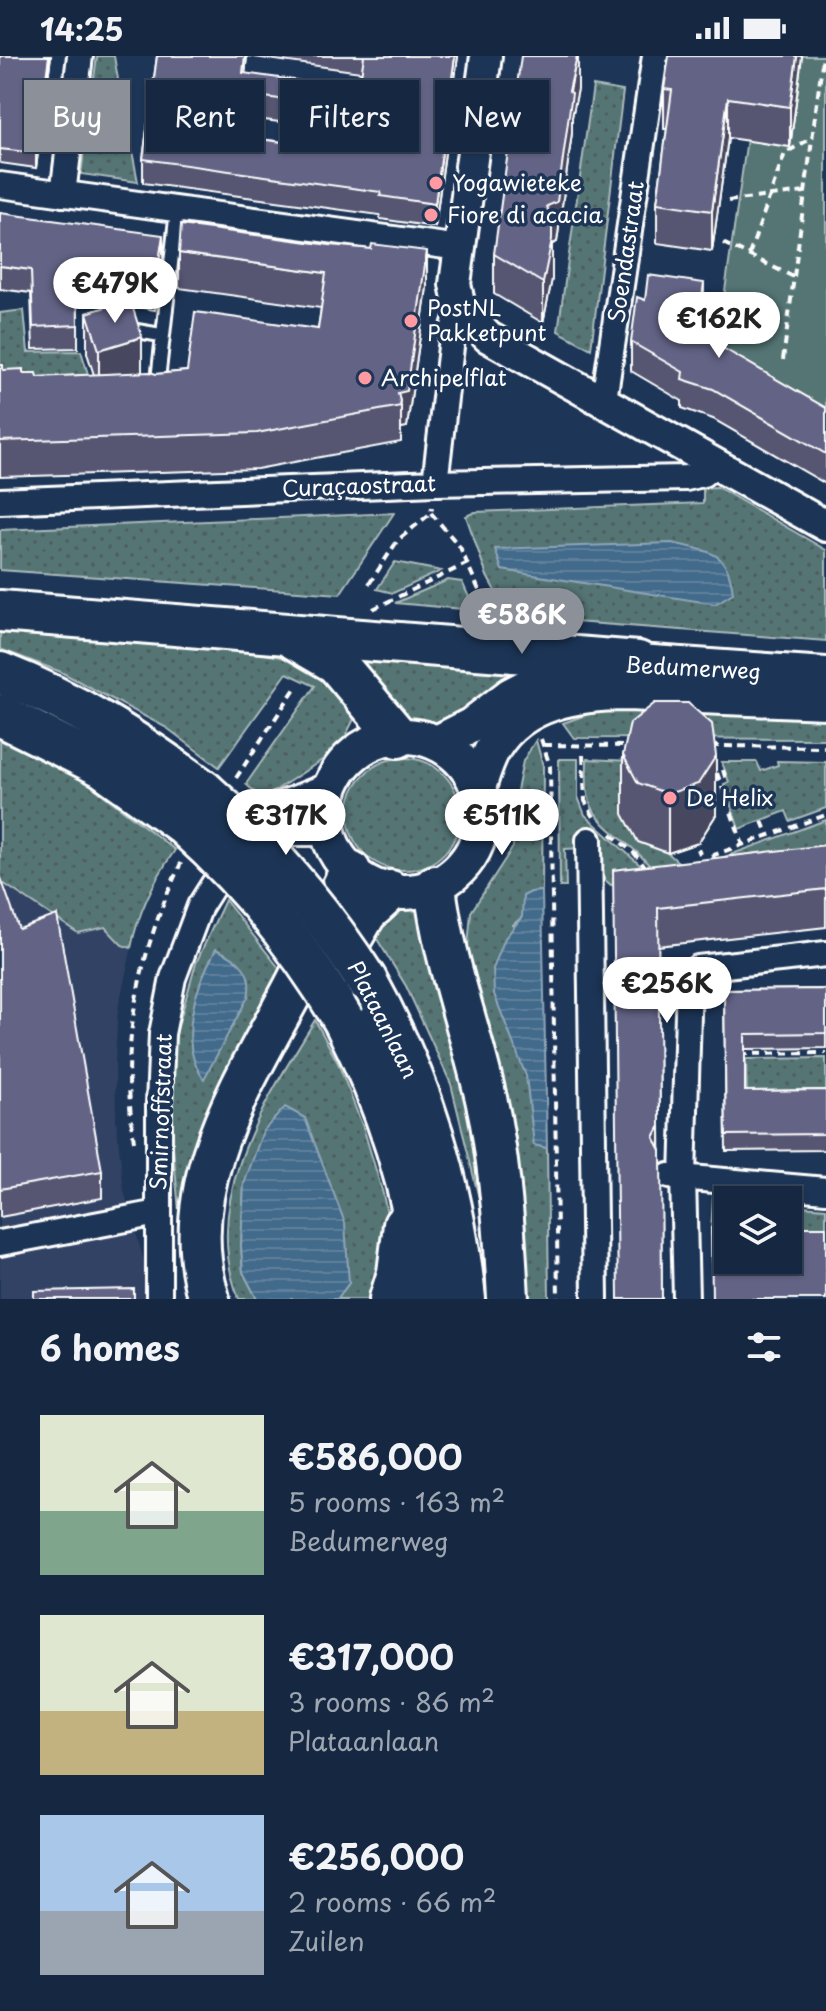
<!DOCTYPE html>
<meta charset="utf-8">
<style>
body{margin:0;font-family:"Playpen Sans",sans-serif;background:#1f3048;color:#f1f3f6;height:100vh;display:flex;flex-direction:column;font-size:30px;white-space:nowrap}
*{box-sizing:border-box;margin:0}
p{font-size:26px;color:#9ea6b1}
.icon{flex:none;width:44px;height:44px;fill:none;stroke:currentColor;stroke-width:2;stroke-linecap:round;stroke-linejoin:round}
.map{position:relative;height:1243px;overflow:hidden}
.side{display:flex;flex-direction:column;background:#162841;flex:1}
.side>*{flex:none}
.guide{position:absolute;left:24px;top:24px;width:778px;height:72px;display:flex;gap:16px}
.fabs{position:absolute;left:714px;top:1130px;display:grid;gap:16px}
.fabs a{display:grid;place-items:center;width:88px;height:88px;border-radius:0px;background:#162841;box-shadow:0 2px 6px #0004,0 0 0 2px #35445a;font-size:40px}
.price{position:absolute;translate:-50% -68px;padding:0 18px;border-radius:28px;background:#fff;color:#222;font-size:26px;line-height:52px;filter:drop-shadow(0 2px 4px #0008)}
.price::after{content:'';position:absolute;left:50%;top:48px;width:24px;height:18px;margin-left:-12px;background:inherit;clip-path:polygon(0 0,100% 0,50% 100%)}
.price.current{background:#8c9099;color:#fff}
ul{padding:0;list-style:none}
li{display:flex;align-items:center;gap:24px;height:200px;padding:0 40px}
li span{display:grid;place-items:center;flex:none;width:224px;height:160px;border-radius:0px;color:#555}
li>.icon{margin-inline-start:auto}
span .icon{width:96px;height:96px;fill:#fffc;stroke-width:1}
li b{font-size:34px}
h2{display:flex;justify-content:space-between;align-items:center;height:96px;padding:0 40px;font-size:34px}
.pill{padding:0 28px;border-radius:0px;background:#162841;box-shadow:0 2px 6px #0004,0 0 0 2px #35445a;font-size:28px;line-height:72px}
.pill.current{background:#8c9099;color:#fff}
.status{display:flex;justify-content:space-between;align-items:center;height:56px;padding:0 40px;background:#162841;direction:ltr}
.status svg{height:22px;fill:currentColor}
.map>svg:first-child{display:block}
</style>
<div class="status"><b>14:25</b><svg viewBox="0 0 49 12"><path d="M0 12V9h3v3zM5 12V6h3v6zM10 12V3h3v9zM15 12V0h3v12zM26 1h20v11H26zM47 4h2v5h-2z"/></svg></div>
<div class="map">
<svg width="826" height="1243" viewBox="0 0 826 1243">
<defs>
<pattern id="grass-dots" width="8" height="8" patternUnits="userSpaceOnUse" patternTransform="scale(2)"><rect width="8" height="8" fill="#547474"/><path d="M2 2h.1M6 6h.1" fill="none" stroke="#4f5c5c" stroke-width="1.8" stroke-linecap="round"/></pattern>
<pattern id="water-rules" width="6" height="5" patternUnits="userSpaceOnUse" patternTransform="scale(2)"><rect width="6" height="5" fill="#436a8a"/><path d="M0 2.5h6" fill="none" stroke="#5f809c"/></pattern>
</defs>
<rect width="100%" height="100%" fill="#1d3557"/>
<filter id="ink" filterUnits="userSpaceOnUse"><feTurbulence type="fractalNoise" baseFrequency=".0125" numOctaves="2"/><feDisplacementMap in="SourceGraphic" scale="16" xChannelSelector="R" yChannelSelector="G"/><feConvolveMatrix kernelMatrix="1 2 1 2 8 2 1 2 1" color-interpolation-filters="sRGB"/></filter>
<g filter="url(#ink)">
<polygon fill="#324365" points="0,800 133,886 118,953 115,1005 116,1063 124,1135 146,1212 147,1243 0,1243"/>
<g fill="url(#grass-dots)" stroke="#aababa" stroke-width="2">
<polygon points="97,0 114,0 121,41 131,43 126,64 138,126 81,118"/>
<polygon points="593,30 623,35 591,293 558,275"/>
<polygon points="24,254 28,296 81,295 95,341 0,315 0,257"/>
<polygon points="717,431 826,494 826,585 509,561 487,520 466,460 475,456 703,447 703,432"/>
<polygon points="394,457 340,538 0,514 0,474"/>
<polygon points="395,506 441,515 393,537 377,533"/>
<polygon points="448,524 462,526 475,554 395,547"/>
<polygon points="0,574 254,596 306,606 359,653 339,693 262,743 246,728 315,630 287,617 219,711 167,672 61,616 0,593"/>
<polygon points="345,602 499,606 512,632 435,675 406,668"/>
<polygon points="600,654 826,661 826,683 574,682 563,667"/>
<path d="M0,684L88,727L175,794C154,824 138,857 131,892L122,889L105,871L78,877L0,825Z"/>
<polygon points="536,684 543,710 542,835 531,836 522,861 513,869 534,1089 547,1092 549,1243 519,1243 467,902 471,856 513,791 516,740 523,705"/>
<circle cx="404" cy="758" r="56"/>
<polygon points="559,703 578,703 578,741 585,759 640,809 644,818 611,829 604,823 584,792 565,793 566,831 560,831"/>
<path d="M587,703L655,706L638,786L668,797L678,806L653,815C637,789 602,775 591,749C585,735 587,717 587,703Z"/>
<polygon points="777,705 826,706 826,752 790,765 786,755 739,773 724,728 729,726 722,706 757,706 761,715 778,709"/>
<polygon points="826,764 826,807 713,805"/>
<polygon points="225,844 287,922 222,1039 179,1155 172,1080 175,981 196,907"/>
<polygon points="418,845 458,989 496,1212 451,1028 406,930 369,870 381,855"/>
<path d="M315,964L338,1007L364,1074L383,1138L392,1181L378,1243H337L349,1227L244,1128L241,1190L243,1216L257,1243H239C199,1144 265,1046 315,964Z"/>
<polygon points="826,1002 826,1038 747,1040 746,1003"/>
<polygon points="713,1141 742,1144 728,1144 728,1178 711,1178"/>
<polygon points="788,1149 826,1152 826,1176 788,1177"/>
</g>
<polygon fill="#547474" stroke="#aababa" stroke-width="2" points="759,0 826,0 826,353 717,290"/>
<g fill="url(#water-rules)" stroke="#8ea6b9" stroke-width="2">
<path d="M672,487C709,496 728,493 733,537L715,548L502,514L495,493Z"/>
<polygon points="542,835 547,1092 534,1089 526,1020 494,938 493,913 505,882 522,861 523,840 531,836"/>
<path d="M216,893C239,903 254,915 248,941L204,1023C176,986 196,929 216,893Z"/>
<polygon points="285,1051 305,1062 345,1167 349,1227 337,1243 257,1243 243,1216 241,1190 244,1128 263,1075"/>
</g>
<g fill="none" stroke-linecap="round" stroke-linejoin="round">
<defs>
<g id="service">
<polyline points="125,273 161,279"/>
<polyline points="157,333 177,154"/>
</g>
<g id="minor">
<polyline points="0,129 460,192"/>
<polyline points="63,138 80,0"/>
<polyline points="604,344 655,0"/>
<polyline points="435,427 453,274 460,251"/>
<polyline points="0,445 435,427 686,422 703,418 714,409"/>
<polyline points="589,784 595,1243"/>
<polyline points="248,786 277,777 328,777"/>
<polyline points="669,1120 826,1134"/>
<polyline points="0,1187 158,1157"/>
<polyline points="159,1243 159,1048 162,978 173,922 200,850 238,790 274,751 332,728"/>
<polyline points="686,1243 683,1120 689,925 698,912 826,898"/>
</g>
<polyline id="tertiary" points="486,0 455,228 460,251 488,281 826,470"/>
<g id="secondary">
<circle cx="404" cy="758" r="78"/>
<polyline points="437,687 472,669 511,639 536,626 560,617 593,610 638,606 826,619"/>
<path d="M478,732C482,719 486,704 494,691C522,645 579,637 627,637L826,645"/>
</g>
<g id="trunk">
<polyline points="0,555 638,606"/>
<polyline points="295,583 336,607 398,681"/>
<path d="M0,617C77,647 138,686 204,735"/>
<polyline points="0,659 102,710 183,768"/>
<path d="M435,830C444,909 475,984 490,1061C501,1121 505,1182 508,1243"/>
<polyline points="330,919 366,857 390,835"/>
<path d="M366,924C423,1027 453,1126 465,1243"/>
<path d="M344,965C389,1053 418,1144 426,1243"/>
<path d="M209,1243C175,1134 239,1034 289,941C311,900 330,857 350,815"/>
<polyline points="390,1243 398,1217 404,1169"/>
</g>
</defs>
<use href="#service" stroke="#fff" stroke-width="18"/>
<use href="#minor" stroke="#fff" stroke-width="30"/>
<use href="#tertiary" stroke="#fff" stroke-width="36"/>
<use href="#secondary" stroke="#fff" stroke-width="40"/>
<use href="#trunk" stroke="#fff" stroke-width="46"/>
<g stroke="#fff" stroke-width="4" stroke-dasharray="8 6" stroke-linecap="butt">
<polyline points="728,145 805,136"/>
<polyline points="723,187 794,221"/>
<polyline points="749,199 785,97 812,82"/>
<polyline points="783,304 823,0"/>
<polyline points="431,457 460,491 489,557"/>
<polyline points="369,528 398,484 431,457 432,451"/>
<polyline points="373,553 468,507"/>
<polyline points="541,683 550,710 558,1243"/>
<polyline points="544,689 630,690"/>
<polyline points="711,690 826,691"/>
<polyline points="583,699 585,745 594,761"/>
<polyline points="723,714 727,727"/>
<polyline points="717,717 743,789"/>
<polyline points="236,722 296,631"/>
<polyline points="762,765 768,780"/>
<polyline points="611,778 635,798 647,814"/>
<polyline points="698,793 700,798"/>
<polyline points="711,800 826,759"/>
<polyline points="740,998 826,997"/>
<path d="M134,1085C119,987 139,896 181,807"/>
</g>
<use href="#service" stroke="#1d3557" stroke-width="12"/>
<use href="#minor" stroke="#1d3557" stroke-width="24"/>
<use href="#tertiary" stroke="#1d3557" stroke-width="30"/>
<use href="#secondary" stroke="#1d3557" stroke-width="34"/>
<use href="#trunk" stroke="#1d3557" stroke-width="40"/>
<defs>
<g id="trunk-bridge">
<path d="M204,735C268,791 320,852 366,924"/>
<path d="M183,768C248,826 300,890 344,965"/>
</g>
</defs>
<use href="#trunk-bridge" stroke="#fff" stroke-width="46" stroke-linecap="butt"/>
<use href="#trunk-bridge" stroke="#1d3557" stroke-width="40"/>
</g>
<g fill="#565673" stroke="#fff" stroke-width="2" fill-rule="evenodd">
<polygon points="0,0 51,0 36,112 0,107"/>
<path d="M157,0H458L435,171L380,163V159L143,127V103ZM247,0L361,16L359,33L245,18ZM249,62L317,71V78L352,83L351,95L246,81Z"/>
<polygon points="578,0 578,33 572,61 572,77 557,186 552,188 552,223 543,267 494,238 494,198"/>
<polygon points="802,0 790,91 728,82 712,195 657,187 657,147 667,73 664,73 664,33"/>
<polygon points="0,157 163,202 155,254 132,250 142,317 156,318 187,315 318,273 321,252 179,232 179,197 427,231 407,371 401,372 401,386 257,413 0,421 0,309 3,314 37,321 94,319 87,297 87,257 116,248 78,242 78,292 33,293 31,237 0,233"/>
<polygon points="645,244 704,256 701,280 826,352 826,428 713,363 682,352 682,345 631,315 631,286"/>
<polygon points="623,699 716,759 698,787 668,797 638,786 623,758"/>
<polygon points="826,789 826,871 658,890 662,1243 613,852"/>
<polygon points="0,823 102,1115 102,1142 0,1161"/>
<polygon points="826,933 826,992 745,993 745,1035 826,1034 826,1094 726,1095 724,934"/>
</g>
<g fill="#46465e" stroke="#fff" stroke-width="2">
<polygon points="49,0 51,0 36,112 36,97"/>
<polygon points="245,0 247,0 243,41 243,17"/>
<polygon points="455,0 458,0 435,171 435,148"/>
<polygon points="577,0 578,0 578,33 572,61 572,77 557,186 552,188 552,223 543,267 543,227 547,150"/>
<polygon points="797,0 802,0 790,91 790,51"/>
<polygon points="249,39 249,62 243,104 243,81"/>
<polygon points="728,42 728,82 712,195 712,155"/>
<polygon points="163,179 163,202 155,254 155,231"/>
<polygon points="427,195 427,231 407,371 401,372 401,350 398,337"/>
<polygon points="704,227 704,256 697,307 697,277"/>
<polygon points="142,281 142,321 99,334 99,294"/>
<polygon points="716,700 716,759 698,787 668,797 668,738"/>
<polygon points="660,1070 660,1108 654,1081"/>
</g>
<g fill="#646486" stroke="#fff" stroke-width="2" fill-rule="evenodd">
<polygon points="0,0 49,0 36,97 0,93"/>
<path d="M157,0H245L243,17L359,33L364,0H455L435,148L380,140L381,136L143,103ZM249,39L318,48L317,55L355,60L351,95L243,81Z"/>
<polygon points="521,0 577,0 569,35 572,37 557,146 547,150 552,166 552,183 543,227 494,198"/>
<polygon points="669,0 797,0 790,51 728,42 712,155 657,147 672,34 664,33"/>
<polygon points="0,157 163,179 155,231 77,219 78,269 33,271 31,214 0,210"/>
<polygon points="181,169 330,189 371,193 372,188 427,195 407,335 398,337 401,350 257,377 0,385 0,309 3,309 3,314 23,313 23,317 36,317 37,321 150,316 156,318 187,315 195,256 318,273 326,217 179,197"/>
<polygon points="648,219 704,227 697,277 826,352 826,398 713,333 682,323 683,316 631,286 637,241 645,244"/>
<polygon points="130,243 142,281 99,294 87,257"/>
<polygon points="655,647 688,647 712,668 716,700 698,728 668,738 638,727 623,699 630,667"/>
<polygon points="826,789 826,833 658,852 660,1070 654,1081 661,1094 662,1243 618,1243 613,814"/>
<polygon points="1,822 19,873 57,859 102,1115 0,1133 0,823"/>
<polygon points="826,933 826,977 745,978 745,1035 826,1034 826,1078 726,1079 724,934"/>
<polygon points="788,1171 826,1171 826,1243 712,1243 711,1172 728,1172 728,1204 788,1204"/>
<polygon points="134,1233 134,1243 34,1243 34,1235"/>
</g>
</g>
<g fill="#ff9aa2" stroke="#1d3557" stroke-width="3">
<circle cx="436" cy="127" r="8"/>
<circle cx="431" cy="159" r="8"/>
<circle cx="411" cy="265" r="8"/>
<circle cx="365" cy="322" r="8"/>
<circle cx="670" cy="742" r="8"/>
</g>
<g text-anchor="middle" stroke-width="7" stroke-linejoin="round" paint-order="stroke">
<g font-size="22" fill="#fff" stroke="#1d3557" text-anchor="start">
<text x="452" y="135">Yogawieteke</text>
<text x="447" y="167">Fiore di acacia</text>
<text x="427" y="260">PostNL<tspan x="427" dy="25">Pakketpunt</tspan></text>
<text x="381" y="330">Archipelflat</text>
<text x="686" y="750">De Helix</text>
</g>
<g font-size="22" fill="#fff" stroke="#1d3557">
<text transform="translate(626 196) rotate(-82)" y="8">Soendastraat</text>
<text transform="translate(359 430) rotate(-2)" y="8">Curaçaostraat</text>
<text transform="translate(693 612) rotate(3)" y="8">Bedumerweg</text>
<text transform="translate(383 964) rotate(63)" y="8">Plataanlaan</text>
<text transform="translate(161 1056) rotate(-88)" y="8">Smirnoffstraat</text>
</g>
</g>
</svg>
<div class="fabs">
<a><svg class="icon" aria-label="layers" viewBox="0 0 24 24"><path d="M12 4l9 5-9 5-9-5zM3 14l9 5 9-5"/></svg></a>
</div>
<b class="price" style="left:115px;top:269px">€479K</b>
<b class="price" style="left:719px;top:304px">€162K</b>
<b class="price current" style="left:522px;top:600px">€586K</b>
<b class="price" style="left:286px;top:801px">€317K</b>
<b class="price" style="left:502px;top:801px">€511K</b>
<b class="price" style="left:667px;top:969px">€256K</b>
<div class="guide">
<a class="pill current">Buy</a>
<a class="pill">Rent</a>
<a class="pill">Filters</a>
<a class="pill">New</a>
</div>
</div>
<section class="side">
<h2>6 homes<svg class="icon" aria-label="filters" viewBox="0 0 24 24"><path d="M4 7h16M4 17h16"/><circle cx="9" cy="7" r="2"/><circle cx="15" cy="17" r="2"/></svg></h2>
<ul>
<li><span style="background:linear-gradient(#dfe7d0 60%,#7fa58c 0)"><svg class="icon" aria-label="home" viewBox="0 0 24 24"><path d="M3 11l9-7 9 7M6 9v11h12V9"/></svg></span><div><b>€586,000</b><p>5 rooms · 163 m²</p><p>Bedumerweg</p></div></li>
<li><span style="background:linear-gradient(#dfe7d0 60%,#c2b280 0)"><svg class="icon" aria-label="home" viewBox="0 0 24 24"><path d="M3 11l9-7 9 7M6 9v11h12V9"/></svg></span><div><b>€317,000</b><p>3 rooms · 86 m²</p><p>Plataanlaan</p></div></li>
<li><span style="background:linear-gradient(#a9c7e8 60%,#9aa5b1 0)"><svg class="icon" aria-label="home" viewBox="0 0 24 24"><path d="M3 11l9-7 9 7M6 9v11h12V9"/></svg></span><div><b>€256,000</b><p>2 rooms · 66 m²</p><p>Zuilen</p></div></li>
</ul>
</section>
